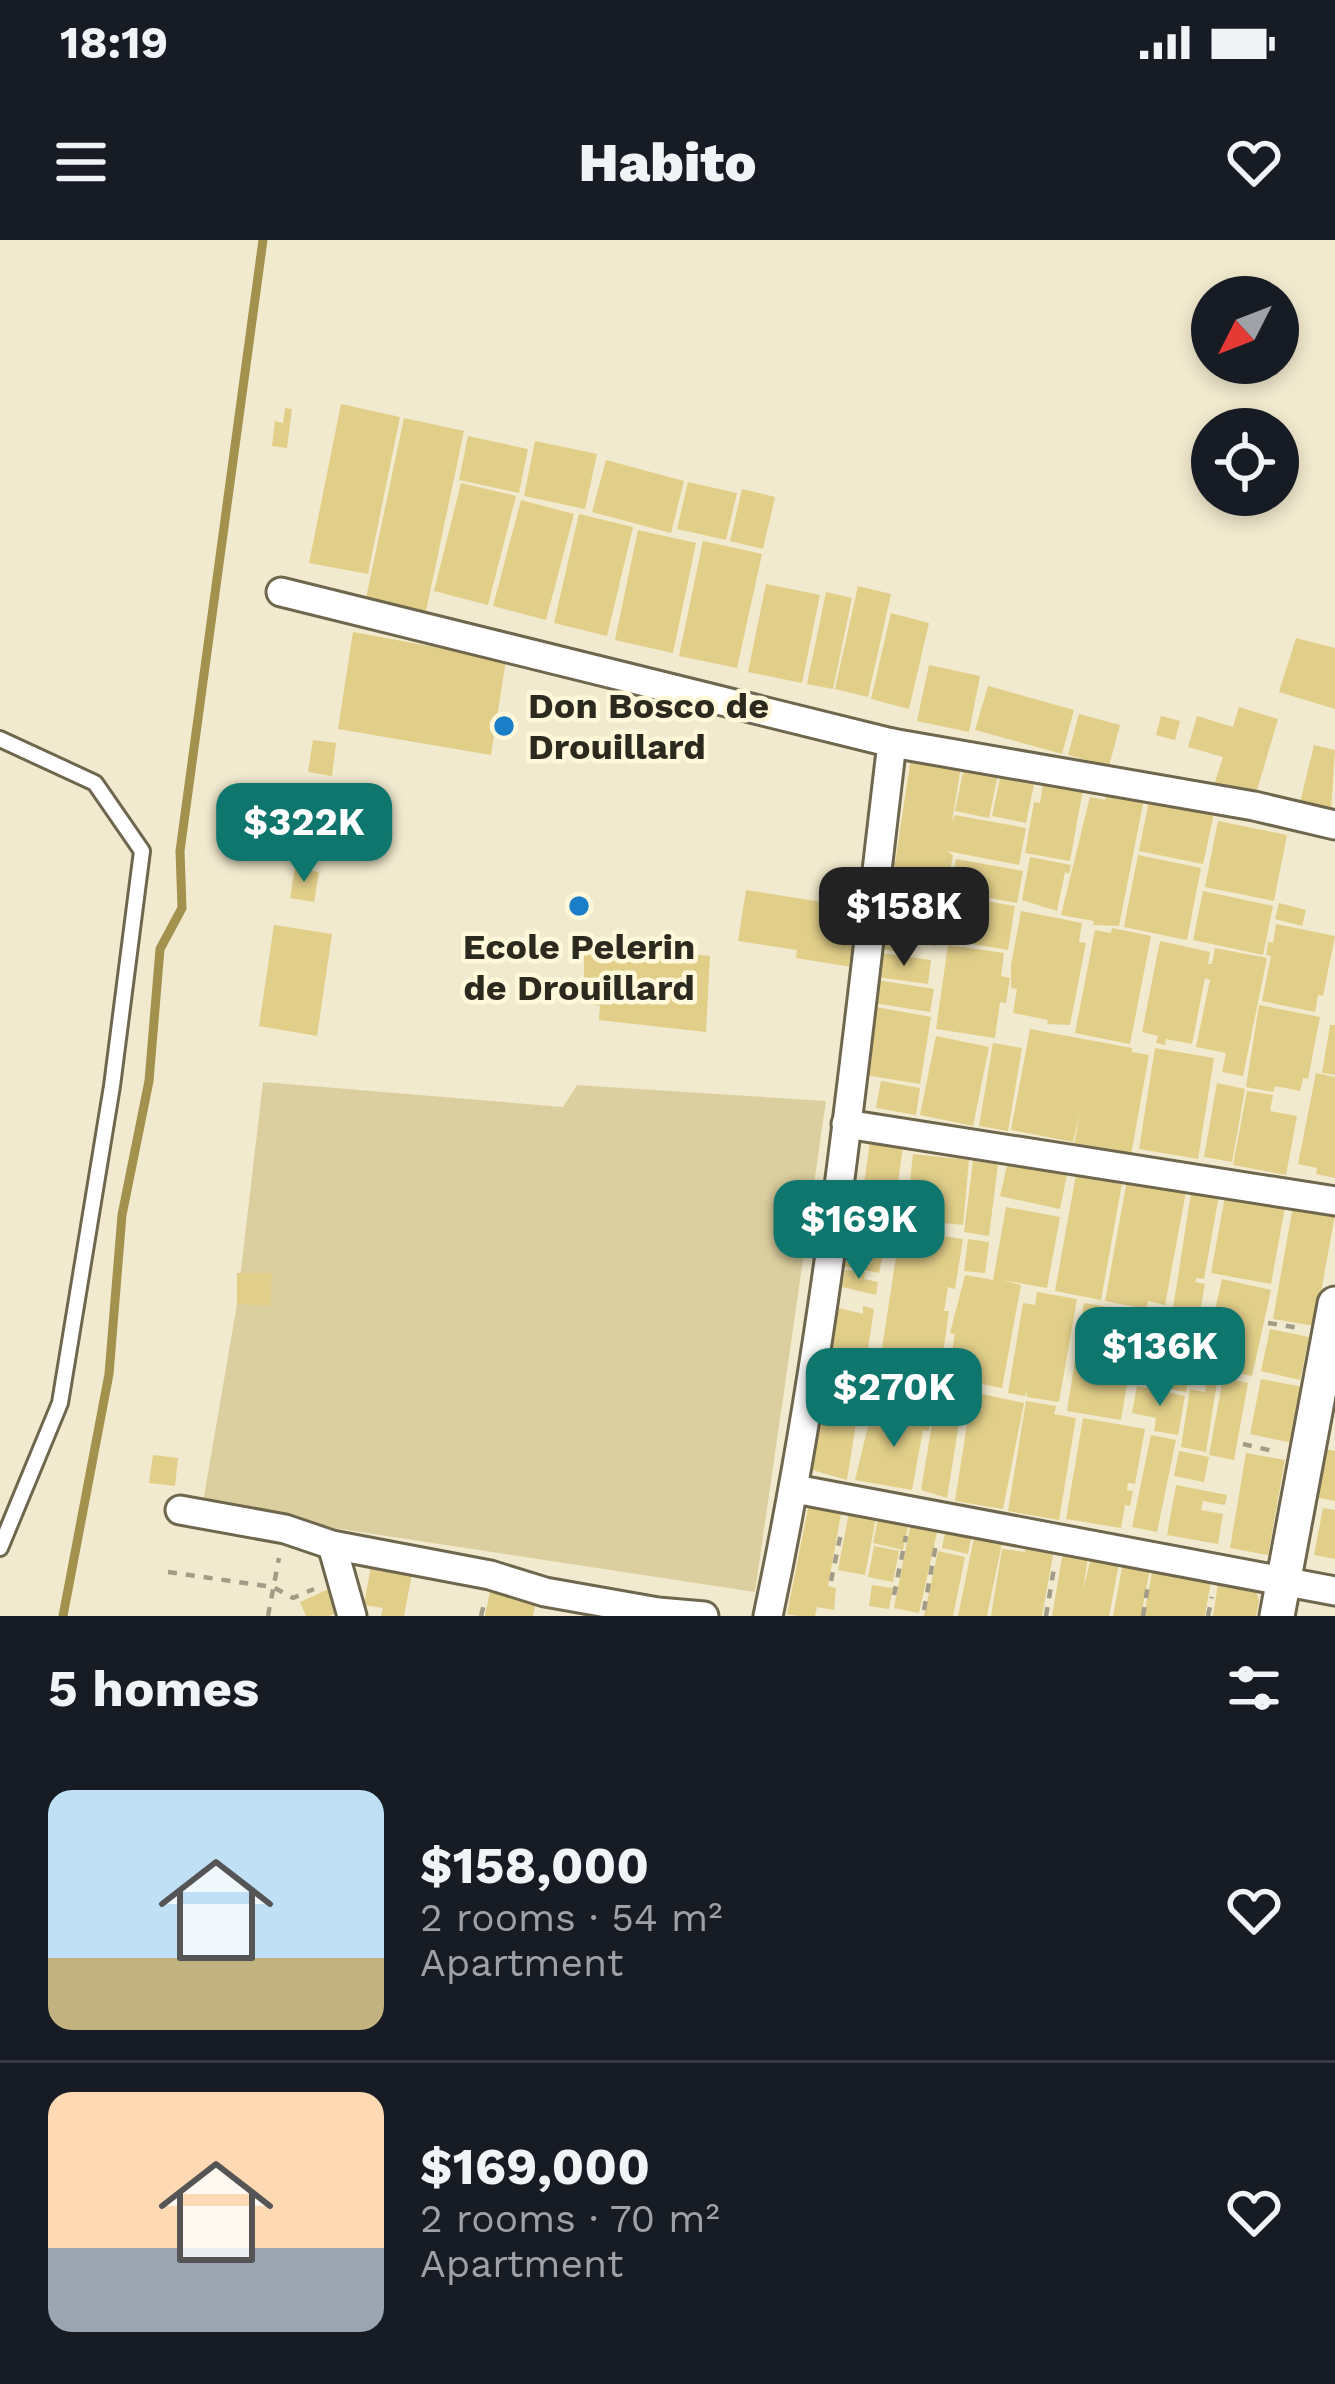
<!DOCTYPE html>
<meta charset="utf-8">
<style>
body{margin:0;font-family:"Work Sans",sans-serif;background:#242831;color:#f1f3f6;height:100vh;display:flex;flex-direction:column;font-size:45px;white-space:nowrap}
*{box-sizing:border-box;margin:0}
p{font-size:39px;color:#9ea1a6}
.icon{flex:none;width:66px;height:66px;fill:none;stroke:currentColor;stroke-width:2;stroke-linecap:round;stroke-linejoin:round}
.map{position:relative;height:1376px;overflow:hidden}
.sheet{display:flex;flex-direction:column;background:#171b24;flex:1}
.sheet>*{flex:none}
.needle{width:78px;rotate:228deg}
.fabs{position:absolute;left:1191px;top:36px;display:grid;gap:24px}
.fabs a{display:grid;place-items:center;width:108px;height:108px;border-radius:50%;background:#171b24;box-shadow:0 6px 18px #0003;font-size:60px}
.price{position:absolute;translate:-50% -102px;padding:0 27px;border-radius:24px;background:#0f766e;color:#fff;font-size:39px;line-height:78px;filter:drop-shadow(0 3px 6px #0008)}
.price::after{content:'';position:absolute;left:50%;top:72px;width:36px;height:27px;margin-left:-18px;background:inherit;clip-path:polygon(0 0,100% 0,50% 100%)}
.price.selected{background:#222;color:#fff}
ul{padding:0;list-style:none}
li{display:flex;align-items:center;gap:36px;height:300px;padding:0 48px}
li+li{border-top:3px solid #363941}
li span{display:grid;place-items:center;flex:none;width:336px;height:240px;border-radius:24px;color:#555}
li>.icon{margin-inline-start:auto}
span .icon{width:144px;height:144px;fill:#fffc;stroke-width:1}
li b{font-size:51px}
h2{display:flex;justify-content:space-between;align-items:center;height:144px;padding:0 48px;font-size:51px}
.status{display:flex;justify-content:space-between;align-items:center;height:84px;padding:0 60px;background:#171b24;direction:ltr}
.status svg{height:33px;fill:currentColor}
header{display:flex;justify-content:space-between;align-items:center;height:156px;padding:0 48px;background:#171b24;font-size:54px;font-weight:800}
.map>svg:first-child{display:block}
</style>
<div class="status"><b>18:19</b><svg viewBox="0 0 49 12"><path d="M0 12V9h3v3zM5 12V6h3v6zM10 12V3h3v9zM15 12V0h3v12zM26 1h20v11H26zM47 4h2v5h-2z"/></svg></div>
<header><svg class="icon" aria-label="menu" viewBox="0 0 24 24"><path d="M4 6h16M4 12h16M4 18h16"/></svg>Habito<svg class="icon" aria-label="heart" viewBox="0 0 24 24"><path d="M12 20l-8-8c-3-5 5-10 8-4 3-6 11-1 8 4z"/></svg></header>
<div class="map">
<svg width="1335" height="1376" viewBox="0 0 1335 1376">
<rect width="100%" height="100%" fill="#f2eace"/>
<polygon fill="#dccf9f" points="263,842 563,867 577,845 826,861 755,1352 202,1268 237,1064"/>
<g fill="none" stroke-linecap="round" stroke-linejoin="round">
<polyline stroke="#a3914e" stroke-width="9" points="63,1376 109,1134 122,975 149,841 160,709 182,668 180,611 263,0"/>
</g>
<g fill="#e1ce89">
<polygon points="341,164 400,177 368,334 309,323"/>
<polygon points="285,168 292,169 287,208 272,206 275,181 283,183"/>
<polygon points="404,178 464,191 426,371 366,358"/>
<polygon points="468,196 528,209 519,253 459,240"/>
<polygon points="535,201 597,214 585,269 524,256"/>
<polygon points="606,220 684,241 671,293 592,272"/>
<polygon points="688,242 737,253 726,300 677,289"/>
<polygon points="461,243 516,256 488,365 434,351"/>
<polygon points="742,249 775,257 763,309 730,301"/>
<polygon points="521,260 574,274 546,380 493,366"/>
<polygon points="579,274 633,287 607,396 554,383"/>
<polygon points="638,290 696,303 673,413 615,400"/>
<polygon points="703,301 762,314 737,428 679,416"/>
<polygon points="766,344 820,355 802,443 748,432"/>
<polygon points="858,346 891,354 868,457 835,449"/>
<polygon points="826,352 852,358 833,449 807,444"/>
<polygon points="891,373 929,383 909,469 871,459"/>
<polygon points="353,392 506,420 491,515 338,489"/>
<polygon points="1296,398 1335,408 1335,469 1279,452"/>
<polygon points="929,425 980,436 969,492 917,481"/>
<polygon points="988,446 1074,470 1062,514 975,490"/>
<polygon points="1239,467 1278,479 1255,557 1214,545 1223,517 1188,507 1197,476 1233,487"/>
<polygon points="1079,474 1120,485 1109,526 1068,515"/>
<polygon points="1161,476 1180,481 1175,500 1156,495"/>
<polygon points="313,500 336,503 332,536 308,532"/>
<polygon points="1314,505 1335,510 1331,571 1300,563"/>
<polygon points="912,511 962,520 952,582 955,575 1026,588 1019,625 947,611 953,615 948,642 943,641 936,706 913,702 911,714 882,709 889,659 932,663 890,656"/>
<polygon points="965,523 999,530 989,578 955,571"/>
<polygon points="1002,529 1036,535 1026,583 992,576"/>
<polygon points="1045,531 1085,538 1070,621 1025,613 1034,562 1040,563"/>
<polygon points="305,546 330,549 325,581 300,577"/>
<polygon points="1106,554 1144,559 1119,686 1093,685 1094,681 1061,675 1090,557 1105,560"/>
<polygon points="1149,560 1214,573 1203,624 1139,611"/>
<polygon points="1218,581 1287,595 1274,661 1205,647"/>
<polygon points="302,585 326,589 320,620 297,616"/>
<polygon points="1138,615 1201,628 1187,700 1124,687"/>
<polygon points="1030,617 1071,625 1069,634 1065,632 1057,671 1022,660"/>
<polygon points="956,619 1023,631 1017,663 950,651"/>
<polygon points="295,627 319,632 314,662 290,658"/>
<polygon points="746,650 860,668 851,727 796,718 797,710 738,701"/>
<polygon points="1203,651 1273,666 1263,715 1193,700"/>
<polygon points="950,655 1015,666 1008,710 943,699"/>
<polygon points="1279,663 1306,670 1302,686 1275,679"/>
<polygon points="1021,671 1082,683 1079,702 1086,703 1070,785 1047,784 1048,780 1013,773 1017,749 1011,748 1011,725"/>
<polygon points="1276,684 1335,696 1323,756 1318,755 1315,772 1262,761 1271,716 1266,715 1268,702 1273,703"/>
<polygon points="274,685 332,694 317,796 259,786"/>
<polygon points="1112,688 1151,696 1130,804 1075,793 1095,690 1111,693"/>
<polygon points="1160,701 1210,712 1208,724 1212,724 1215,708 1267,718 1243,836 1222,832 1226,813 1196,807 1210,740 1205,738 1192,804 1166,799 1165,805 1156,803 1158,796 1142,792"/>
<polygon points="948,705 1004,713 1001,736 1010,738 1006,763 1000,762 995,798 936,789"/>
<polygon points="606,706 710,716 706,792 599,780 600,766 584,763 584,710 606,713"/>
<polygon points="881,713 931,720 928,744 877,737"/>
<polygon points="877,740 934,749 930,772 874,763"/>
<polygon points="1259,765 1320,777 1308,839 1303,838 1300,851 1275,846 1273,852 1246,847"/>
<polygon points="876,767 931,777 920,844 865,835"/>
<polygon points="1330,785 1335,785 1335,835 1322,833"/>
<polygon points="1030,789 1132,808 1132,812 1149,815 1131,915 1074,905 1080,872 1073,902 1011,890"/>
<polygon points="936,796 989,807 973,886 920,875"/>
<polygon points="993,803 1022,808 1008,891 979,886"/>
<polygon points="1155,808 1214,818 1198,919 1139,909"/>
<polygon points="1316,833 1335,837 1335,938 1316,934 1317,928 1298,924"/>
<polygon points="881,841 920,848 916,875 876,868"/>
<polygon points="1217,843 1245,849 1232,922 1204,917"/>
<polygon points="1247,851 1273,855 1270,871 1297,876 1286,935 1233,925"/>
<polygon points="870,901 903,906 889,1007 841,1000 848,949 863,951"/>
<polygon points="913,914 969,920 963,985 906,979"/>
<polygon points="1009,917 1068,929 1060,969 1000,956"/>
<polygon points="973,921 998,924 989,996 964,992"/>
<polygon points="1077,929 1123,938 1101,1060 1055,1051"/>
<polygon points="1128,935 1187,946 1165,1065 1148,1061 1146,1069 1105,1061"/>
<polygon points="1192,947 1219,955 1204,1039 1196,1038 1195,1042 1205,1044 1186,1152 1136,1143 1149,1071 1172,1075"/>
<polygon points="1225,956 1285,967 1271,1044 1211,1033"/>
<polygon points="1293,966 1335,974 1315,1086 1273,1079"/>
<polygon points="1006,967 1060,977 1047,1048 1002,1040 1021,1045 1002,1148 947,1138 955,1094 950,1093 965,1035 993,1040"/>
<polygon points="930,994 963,999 955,1049 948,1047 944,1071 949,1071 942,1121 932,1119 927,1156 876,1148 899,997 929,1002"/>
<polygon points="968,999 989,1002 985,1033 964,1031"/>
<polygon points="845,1007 883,1014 879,1033 842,1026"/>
<polygon points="845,1030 865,1032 864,1039 878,1042 876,1055 842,1047"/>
<polygon points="237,1033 272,1033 270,1066 237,1064"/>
<polygon points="1222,1039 1271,1050 1252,1136 1203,1125"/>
<polygon points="1037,1052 1077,1059 1059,1162 1027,1157 1026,1151 1025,1156 1008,1153 1023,1063 1035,1065"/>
<polygon points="1084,1063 1139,1072 1121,1180 1067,1171"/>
<polygon points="863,1066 874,1069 865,1129 828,1120 839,1068 863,1074"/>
<polygon points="1270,1089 1309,1097 1300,1140 1261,1131"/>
<polygon points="824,1132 863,1139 847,1240 812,1230"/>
<polygon points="1208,1134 1218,1136 1206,1212 1181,1207 1190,1149 1205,1152"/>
<polygon points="1223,1138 1248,1143 1234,1220 1209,1215"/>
<polygon points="1261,1139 1303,1147 1292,1203 1250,1194"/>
<polygon points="939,1142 965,1145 947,1258 921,1250"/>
<polygon points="1137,1146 1185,1156 1178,1195 1154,1191 1156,1178 1132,1173"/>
<polygon points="972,1152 1024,1163 1003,1269 955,1261"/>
<polygon points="881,1156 908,1162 905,1178 877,1174"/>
<polygon points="1026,1161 1056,1166 1054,1174 1076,1178 1059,1280 1008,1271"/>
<polygon points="916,1163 933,1166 929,1191 923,1190 912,1250 855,1240 870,1178 911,1184"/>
<polygon points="1083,1178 1145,1189 1135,1244 1128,1243 1127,1250 1133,1251 1130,1266 1125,1265 1121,1288 1066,1279"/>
<polygon points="1151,1195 1176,1200 1157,1292 1132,1287"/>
<polygon points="1324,1209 1335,1211 1335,1261 1315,1257"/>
<polygon points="1179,1211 1209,1217 1204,1242 1174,1236"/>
<polygon points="1246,1213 1285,1220 1268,1315 1230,1308"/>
<polygon points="153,1215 178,1218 175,1246 149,1243"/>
<polygon points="1176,1245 1227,1255 1225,1265 1203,1261 1201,1270 1223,1274 1218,1304 1167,1295"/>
<polygon points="810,1258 843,1263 828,1346 836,1348 834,1370 817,1367 815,1376 798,1376 787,1374"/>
<polygon points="851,1262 878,1267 865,1335 838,1330"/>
<polygon points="1323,1268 1335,1270 1335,1319 1314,1315"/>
<polygon points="880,1270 910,1277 903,1310 873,1303"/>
<polygon points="912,1277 939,1283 919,1373 894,1368"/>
<polygon points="947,1283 973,1288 968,1314 942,1308"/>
<polygon points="975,1293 1003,1298 987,1376 958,1376"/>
<polygon points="1027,1299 1055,1304 1042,1376 991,1376 1002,1309 1025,1312"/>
<polygon points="874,1306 899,1311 893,1342 868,1337"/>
<polygon points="1064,1306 1089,1310 1083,1350 1092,1314 1120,1319 1109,1376 1052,1376"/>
<polygon points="938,1311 965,1317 953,1376 924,1376"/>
<polygon points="1124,1317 1151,1323 1141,1376 1113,1376"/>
<polygon points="1154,1322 1212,1334 1205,1376 1144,1376"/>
<polygon points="371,1326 412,1334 404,1376 381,1376 383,1368 364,1365"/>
<polygon points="1219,1337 1249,1344 1256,1351 1259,1360 1256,1376 1213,1376"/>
<polygon points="872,1345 893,1348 889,1369 869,1366"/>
<polygon points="491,1346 537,1356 533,1376 485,1376"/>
<polygon points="331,1348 341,1371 329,1376 306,1376 300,1362"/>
</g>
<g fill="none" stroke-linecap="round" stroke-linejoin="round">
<defs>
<polyline id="service" points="0,499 95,543 142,611 112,846 60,1163 0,1308"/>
<g id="minor">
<polyline points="281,352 892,503 1254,566 1335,585"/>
<polyline points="846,884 1335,961"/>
<polyline points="795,1249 1335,1351"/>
<polyline points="180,1270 285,1289 332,1305 490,1335 545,1352 658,1372 704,1376"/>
<polyline points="332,1305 352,1376"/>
<path d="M768,1376C829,1089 857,795 892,503"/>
</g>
<polyline id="tertiary" points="1277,1376 1335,1064"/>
</defs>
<use href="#service" stroke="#6e674e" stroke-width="20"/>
<use href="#minor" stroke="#6e674e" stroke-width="33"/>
<use href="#tertiary" stroke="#6e674e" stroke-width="39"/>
<g stroke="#a29c87" stroke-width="4.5" stroke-dasharray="9 9" stroke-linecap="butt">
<polyline points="1268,1083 1300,1088"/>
<polyline points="1243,1204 1277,1212"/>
<polyline points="168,1332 273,1347 293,1358 314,1349"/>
<polyline points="831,1341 842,1288"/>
<polyline points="894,1355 906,1296"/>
<polyline points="924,1370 936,1304"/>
<polyline points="268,1376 279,1318"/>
<polyline points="481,1376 484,1364"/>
<polyline points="1046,1376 1054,1328"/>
<polyline points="1143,1376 1148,1345"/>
<polyline points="1208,1376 1212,1357"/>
</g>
<use href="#service" stroke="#fff" stroke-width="14"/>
<use href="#minor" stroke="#fff" stroke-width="27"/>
<use href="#tertiary" stroke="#fff" stroke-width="33"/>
</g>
<g fill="#1a7ec9" stroke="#fff8db" stroke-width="4.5">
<circle cx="504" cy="486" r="12"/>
<circle cx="579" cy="666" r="12"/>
</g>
<g text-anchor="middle" stroke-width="9" stroke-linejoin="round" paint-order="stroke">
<g font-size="36" font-weight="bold" fill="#2c291f" stroke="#fff8db" text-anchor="start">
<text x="528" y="478">Don Bosco de<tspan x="528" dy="41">Drouillard</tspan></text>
<text x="579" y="719" text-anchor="middle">Ecole Pelerin<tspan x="579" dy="41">de Drouillard</tspan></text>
</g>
</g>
</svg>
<div class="fabs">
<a><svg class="needle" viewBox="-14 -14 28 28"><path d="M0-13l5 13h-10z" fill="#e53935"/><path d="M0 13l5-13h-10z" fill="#9ea1a6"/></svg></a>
<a><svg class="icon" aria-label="locate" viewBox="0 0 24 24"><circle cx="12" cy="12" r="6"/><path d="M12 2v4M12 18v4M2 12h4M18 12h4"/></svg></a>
</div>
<b class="price" style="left:304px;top:645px">$322K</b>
<b class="price selected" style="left:904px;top:729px">$158K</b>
<b class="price" style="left:859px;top:1042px">$169K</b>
<b class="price" style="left:1160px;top:1169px">$136K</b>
<b class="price" style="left:894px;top:1210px">$270K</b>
</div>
<section class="sheet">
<h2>5 homes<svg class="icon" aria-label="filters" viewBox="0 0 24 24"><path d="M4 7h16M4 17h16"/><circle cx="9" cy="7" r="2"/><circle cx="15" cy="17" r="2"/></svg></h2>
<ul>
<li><span style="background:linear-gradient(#bfe0f5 70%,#c2b280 0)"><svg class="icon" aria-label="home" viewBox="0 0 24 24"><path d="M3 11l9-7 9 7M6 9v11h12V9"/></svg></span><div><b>$158,000</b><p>2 rooms · 54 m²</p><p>Apartment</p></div><svg class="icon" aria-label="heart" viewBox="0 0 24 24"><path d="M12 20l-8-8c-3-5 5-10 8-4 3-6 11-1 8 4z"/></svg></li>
<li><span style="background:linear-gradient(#ffd9b3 65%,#9aa5b1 0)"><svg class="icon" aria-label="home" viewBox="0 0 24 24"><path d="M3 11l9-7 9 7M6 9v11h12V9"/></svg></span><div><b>$169,000</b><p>2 rooms · 70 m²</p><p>Apartment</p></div><svg class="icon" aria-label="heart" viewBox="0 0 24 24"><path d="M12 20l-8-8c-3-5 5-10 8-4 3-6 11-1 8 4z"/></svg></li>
</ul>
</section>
